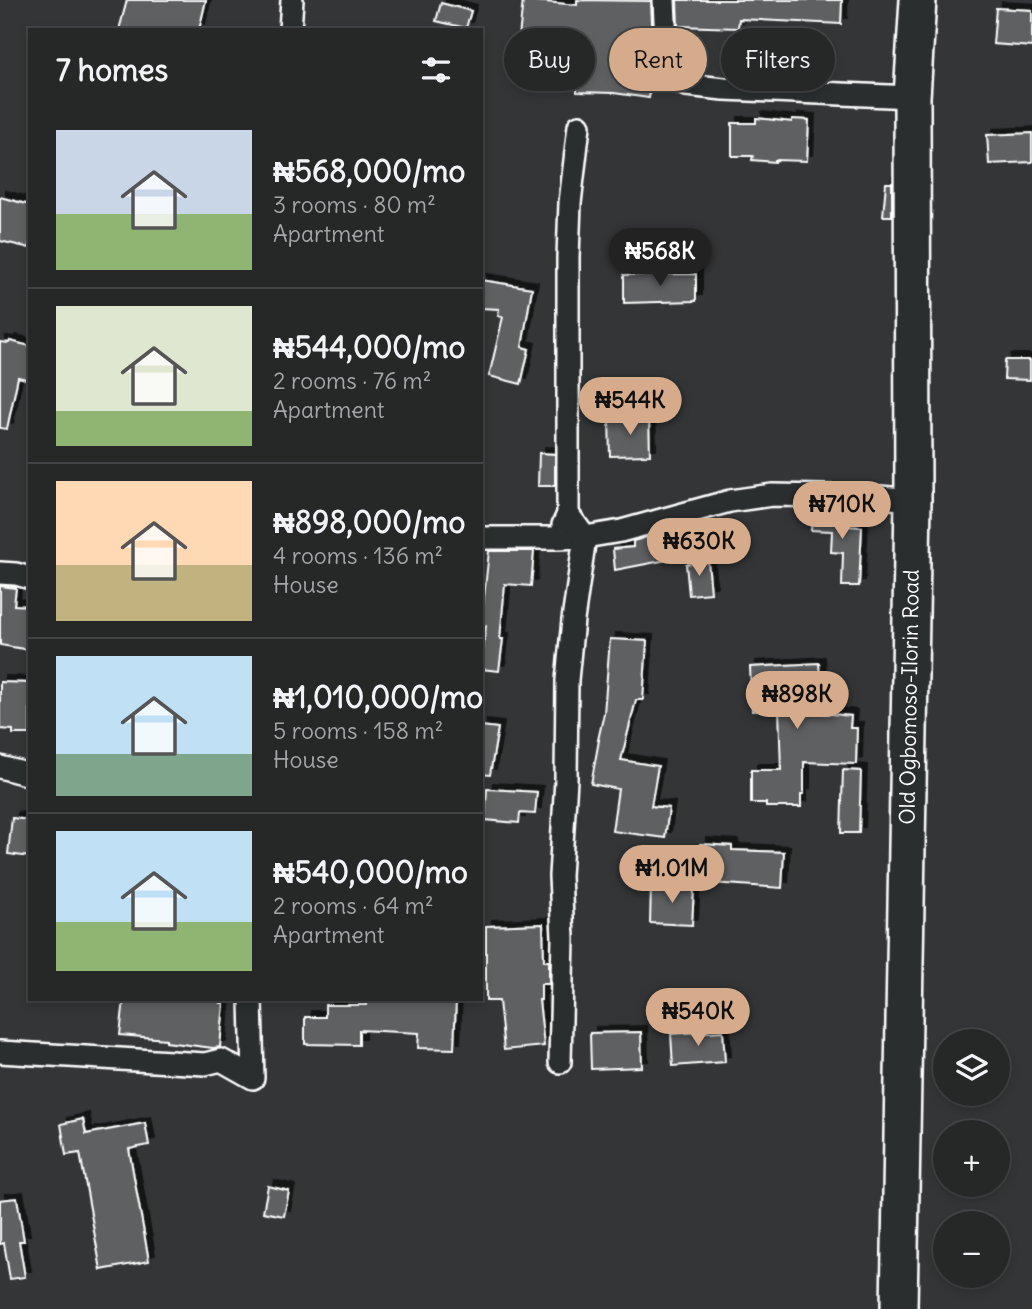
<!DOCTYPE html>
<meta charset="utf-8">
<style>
body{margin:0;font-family:Delius,sans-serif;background:#2e3030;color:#f1f3f6;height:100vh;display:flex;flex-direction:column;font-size:26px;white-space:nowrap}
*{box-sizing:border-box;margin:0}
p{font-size:23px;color:#a4a6a8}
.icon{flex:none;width:38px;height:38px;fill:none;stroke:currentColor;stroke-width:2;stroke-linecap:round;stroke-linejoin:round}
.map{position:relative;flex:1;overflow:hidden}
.sheet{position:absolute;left:28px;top:28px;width:455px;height:973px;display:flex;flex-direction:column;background:#262828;border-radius:0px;box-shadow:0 4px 10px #0003,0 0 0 2px #424445}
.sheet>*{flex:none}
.top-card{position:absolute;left:504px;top:28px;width:422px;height:63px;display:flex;gap:14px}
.controls{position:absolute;left:933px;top:1029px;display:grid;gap:14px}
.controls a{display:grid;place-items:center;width:77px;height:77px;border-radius:50%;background:#262828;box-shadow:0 4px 10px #0003,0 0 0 2px #424445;font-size:35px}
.price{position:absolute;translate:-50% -60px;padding:0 16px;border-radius:24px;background:#d6ab8b;color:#111;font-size:23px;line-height:46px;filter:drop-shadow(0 2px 4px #0008)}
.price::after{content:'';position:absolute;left:50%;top:42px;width:21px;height:16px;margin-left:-10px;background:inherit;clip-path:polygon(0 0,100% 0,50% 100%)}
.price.current{background:#222;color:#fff}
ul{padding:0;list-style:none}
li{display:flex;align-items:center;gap:21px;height:175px;padding:0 28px}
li+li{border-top:2px solid #424445}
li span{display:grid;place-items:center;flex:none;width:196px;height:140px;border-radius:0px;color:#555}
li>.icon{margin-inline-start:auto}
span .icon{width:84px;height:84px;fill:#fffc;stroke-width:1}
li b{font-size:30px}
h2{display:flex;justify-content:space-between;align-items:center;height:84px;padding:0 28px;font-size:30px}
.pill{padding:0 24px;border-radius:32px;background:#262828;box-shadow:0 4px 10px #0003,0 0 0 2px #424445;font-size:24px;line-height:63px}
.pill.current{background:#d6ab8b;color:#111}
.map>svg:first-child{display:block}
</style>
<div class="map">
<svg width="1032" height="1309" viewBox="0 0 1032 1309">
<defs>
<filter id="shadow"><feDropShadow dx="6" dy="-6" stdDeviation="0" flood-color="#0009"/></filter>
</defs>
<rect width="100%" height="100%" fill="#333536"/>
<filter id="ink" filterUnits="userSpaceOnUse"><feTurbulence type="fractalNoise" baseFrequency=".0143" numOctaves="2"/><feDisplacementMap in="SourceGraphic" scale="14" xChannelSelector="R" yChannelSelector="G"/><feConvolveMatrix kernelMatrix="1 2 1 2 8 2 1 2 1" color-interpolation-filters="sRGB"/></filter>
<g filter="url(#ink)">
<g fill="#5f6162" stroke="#fff" stroke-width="2" filter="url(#shadow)">
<polygon points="127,0 206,0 199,30 119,30"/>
<polygon points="523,0 577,5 577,0 651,1 654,66 649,98 614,93 577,92 579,43 519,37"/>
<polygon points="677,0 842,0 841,24 739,19 738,28 678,26"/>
<polygon points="441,3 471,11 466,28 436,21"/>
<polygon points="996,8 1032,10 1032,47 993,44"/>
<polygon points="756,118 792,122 792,119 809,120 807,161 775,160 775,162 752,160 753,156 732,156 732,123 756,123"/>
<polygon points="1032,133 1032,162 989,164 987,135"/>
<polygon points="886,183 892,183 892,216 883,216"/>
<polygon points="0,197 30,205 30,248 0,241"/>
<polygon points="696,274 696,301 624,303 624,275"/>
<polygon points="481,280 532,288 522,347 529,349 521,384 489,376 503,317 498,316 499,309 481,308"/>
<polygon points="10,341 30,346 30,380 18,377 7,429 0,428 0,342 9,343"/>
<polygon points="1005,360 1030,360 1030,380 1004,379"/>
<polygon points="649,418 650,455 610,456 609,419"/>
<polygon points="539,453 555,454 555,486 538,486"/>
<polygon points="813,509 848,510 847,526 862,527 859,586 842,586 843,553 831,552 832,531 811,530"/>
<polygon points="662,533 667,560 615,570 613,549 633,547 633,541"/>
<polygon points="489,551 534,551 531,586 505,584 500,639 503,639 499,671 481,669 486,626 481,626"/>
<polygon points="708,561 711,593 689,595 686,564"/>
<polygon points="0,586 16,588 14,605 30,606 30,650 0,645"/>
<polygon points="610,639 647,641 643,700 636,700 621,760 658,766 651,806 669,808 665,838 612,831 618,789 591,784 599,740 598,740 604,713"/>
<polygon points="819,663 822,713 851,716 850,728 857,728 856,764 804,762 804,794 801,794 801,807 766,807 766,803 751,803 751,770 781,770 779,710 752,711 750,667"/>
<polygon points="0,682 30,683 30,734 13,734 13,730 0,729"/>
<polygon points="481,726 498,728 490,775 481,774"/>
<polygon points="843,770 861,771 859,833 841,833"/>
<polygon points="487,789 537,792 535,814 520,813 519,823 485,820"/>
<polygon points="12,818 30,820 30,857 8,854"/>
<polygon points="700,844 732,846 732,850 784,852 782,888 697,882"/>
<polygon points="651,886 694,888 692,925 650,923"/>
<polygon points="543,924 544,961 549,961 549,984 541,984 541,1000 539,1000 544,1046 504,1050 499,1001 486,1001 486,926"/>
<polygon points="124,999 222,999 221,1003 224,1003 220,1047 213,1048 166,1042 166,1039 120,1035"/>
<polygon points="367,999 456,999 454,1049 418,1048 419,1033 359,1030 359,1045 305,1044 305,1017 325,1017 325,1005 366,1005"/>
<polygon points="723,1031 725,1062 673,1066 671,1034"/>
<polygon points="641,1032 642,1067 591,1069 590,1033"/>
<polygon points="83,1119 86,1134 145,1123 149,1145 129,1149 149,1261 101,1270 80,1153 66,1155 61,1124"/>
<polygon points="268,1186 289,1191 284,1216 263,1212"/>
<polygon points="17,1198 24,1241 19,1241 25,1277 10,1279 4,1243 0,1244 0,1200"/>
</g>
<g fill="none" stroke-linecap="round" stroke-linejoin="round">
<defs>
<g id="minor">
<polyline points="664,0 667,63 671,77 686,85 724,89 912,97"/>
<polyline points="290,30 292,0"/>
<polyline points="563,525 568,514 568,257 570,203 579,126"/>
<polyline points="481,538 557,538 585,537 621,531 730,501 772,495 880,497 913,500"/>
<polyline points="0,573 16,574 30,578"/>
<polyline points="0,767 30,775"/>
<polyline points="0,1052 205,1064 221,1060 253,1078 251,999"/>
<polyline points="560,1062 563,938 560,876 566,780 567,680 573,620 585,537 568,514"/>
</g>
<g id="trunk">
<path id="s1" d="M899,1309L913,500L912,97L918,0"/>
</g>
</defs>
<use href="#minor" stroke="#fff" stroke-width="26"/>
<use href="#trunk" stroke="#fff" stroke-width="40"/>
<use href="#minor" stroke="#2a2d2e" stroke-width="21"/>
<use href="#trunk" stroke="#2a2d2e" stroke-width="35"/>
</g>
</g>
<g text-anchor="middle" stroke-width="7" stroke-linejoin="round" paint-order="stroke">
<g font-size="21" fill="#fff" stroke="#2a2d2e">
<text dy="7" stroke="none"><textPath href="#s1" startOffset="612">Old Ogbomoso-Ilorin Road</textPath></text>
</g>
</g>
</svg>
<div class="controls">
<a><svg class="icon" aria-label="layers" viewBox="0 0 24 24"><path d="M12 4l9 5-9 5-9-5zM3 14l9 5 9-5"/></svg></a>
<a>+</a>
<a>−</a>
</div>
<b class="price current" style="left:660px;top:288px">₦568K</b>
<b class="price" style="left:630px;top:437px">₦544K</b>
<b class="price" style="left:842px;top:541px">₦710K</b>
<b class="price" style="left:699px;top:578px">₦630K</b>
<b class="price" style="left:797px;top:731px">₦898K</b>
<b class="price" style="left:672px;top:905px">₦1.01M</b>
<b class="price" style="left:698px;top:1048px">₦540K</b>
<div class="top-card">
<a class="pill">Buy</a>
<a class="pill current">Rent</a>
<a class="pill">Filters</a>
</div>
<section class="sheet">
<h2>7 homes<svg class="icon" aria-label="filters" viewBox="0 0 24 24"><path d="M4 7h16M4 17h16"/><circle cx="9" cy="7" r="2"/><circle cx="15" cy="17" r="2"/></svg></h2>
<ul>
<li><span style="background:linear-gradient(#c9d6e8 60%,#8fb573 0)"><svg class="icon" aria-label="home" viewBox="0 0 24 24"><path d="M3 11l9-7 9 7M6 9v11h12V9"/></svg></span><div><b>₦568,000/mo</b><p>3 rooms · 80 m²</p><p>Apartment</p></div></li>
<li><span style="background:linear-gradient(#dfe7d0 75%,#8fb573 0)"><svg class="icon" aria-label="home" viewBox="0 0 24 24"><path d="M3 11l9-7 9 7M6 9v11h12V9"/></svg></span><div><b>₦544,000/mo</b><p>2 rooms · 76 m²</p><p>Apartment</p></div></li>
<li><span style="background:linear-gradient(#ffd9b3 60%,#c2b280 0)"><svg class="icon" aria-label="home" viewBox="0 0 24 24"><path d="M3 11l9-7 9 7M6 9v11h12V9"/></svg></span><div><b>₦898,000/mo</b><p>4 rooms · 136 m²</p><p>House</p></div></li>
<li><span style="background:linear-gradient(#bfe0f5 70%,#7fa58c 0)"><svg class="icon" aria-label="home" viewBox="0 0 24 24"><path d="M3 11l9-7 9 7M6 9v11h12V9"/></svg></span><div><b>₦1,010,000/mo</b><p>5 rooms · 158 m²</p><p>House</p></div></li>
<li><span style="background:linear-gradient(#bfe0f5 65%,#8fb573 0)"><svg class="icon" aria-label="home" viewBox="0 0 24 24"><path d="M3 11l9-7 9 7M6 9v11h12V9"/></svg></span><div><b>₦540,000/mo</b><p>2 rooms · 64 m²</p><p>Apartment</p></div></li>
</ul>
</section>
</div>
